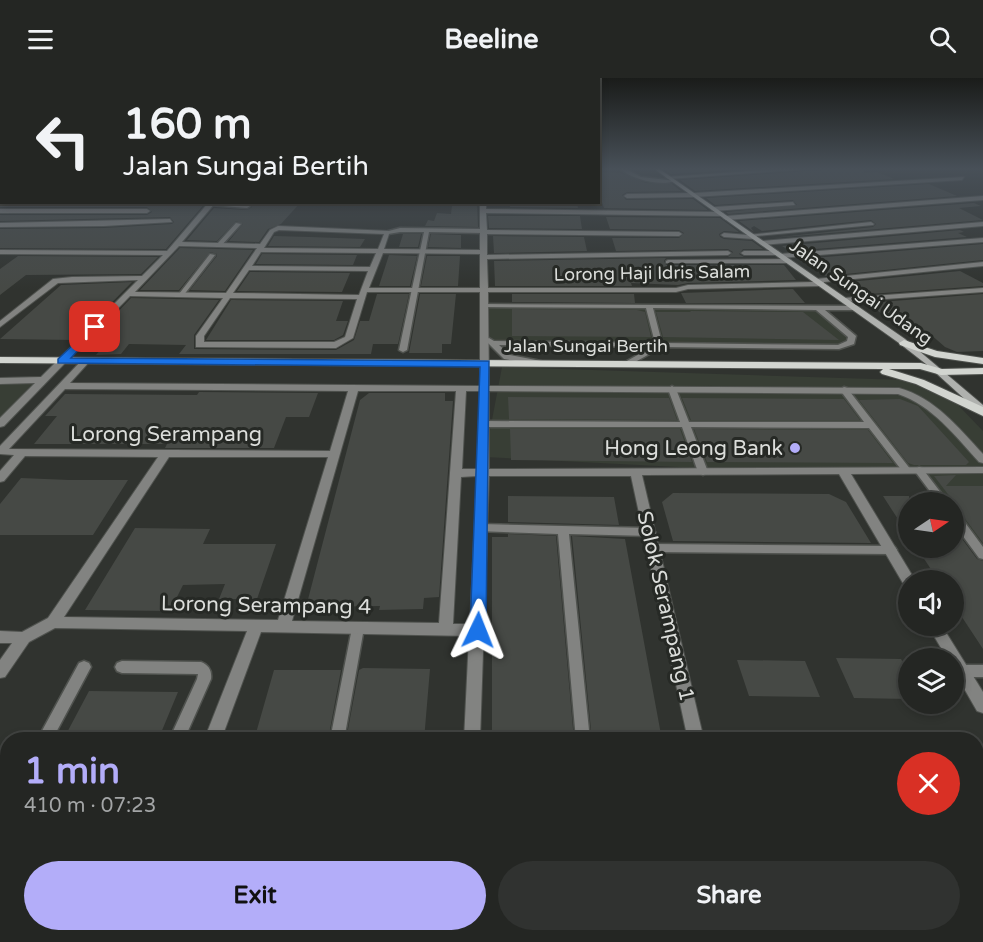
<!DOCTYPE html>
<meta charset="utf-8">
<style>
:root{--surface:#242623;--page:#303230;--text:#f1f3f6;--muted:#a3a5a6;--line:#414341;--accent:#b3adf9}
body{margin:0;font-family:"Varela Round",sans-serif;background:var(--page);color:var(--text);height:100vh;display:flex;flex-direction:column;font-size:22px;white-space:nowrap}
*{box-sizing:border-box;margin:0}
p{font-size:20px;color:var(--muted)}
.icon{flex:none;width:33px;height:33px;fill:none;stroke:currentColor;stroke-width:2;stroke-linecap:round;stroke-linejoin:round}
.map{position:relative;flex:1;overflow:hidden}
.panel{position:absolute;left:0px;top:654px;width:984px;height:210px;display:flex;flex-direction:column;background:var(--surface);border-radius:24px 24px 0 0;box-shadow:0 3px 9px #0003,0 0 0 2px var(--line)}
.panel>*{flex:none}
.banner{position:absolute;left:0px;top:0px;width:600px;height:126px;box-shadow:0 3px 9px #0003,0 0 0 2px var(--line);background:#242623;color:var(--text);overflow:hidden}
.needle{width:39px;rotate:77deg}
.controls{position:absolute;left:898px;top:414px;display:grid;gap:12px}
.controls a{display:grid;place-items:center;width:66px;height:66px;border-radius:50%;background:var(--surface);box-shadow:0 3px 9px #0003,0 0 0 2px var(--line);font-size:30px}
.pin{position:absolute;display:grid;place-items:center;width:51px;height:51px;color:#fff;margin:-26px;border-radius:12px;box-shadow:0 3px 9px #0006}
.me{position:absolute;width:66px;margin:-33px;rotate:2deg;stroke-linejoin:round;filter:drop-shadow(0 0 4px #0008)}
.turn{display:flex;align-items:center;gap:21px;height:126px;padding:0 24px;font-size:27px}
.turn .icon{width:78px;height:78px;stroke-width:2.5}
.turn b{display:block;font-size:42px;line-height:51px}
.round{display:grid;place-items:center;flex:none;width:63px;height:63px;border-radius:32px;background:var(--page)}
.headline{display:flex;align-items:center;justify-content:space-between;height:102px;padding:0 24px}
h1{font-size:36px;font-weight:800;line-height:45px;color:var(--accent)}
.button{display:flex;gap:12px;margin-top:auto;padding:12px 24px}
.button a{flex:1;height:69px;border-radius:36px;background:var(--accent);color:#111;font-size:24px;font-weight:800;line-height:69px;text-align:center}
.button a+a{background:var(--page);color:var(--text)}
header{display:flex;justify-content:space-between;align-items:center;height:78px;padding:0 24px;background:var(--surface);font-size:27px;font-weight:800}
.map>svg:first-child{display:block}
</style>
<header><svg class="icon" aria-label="menu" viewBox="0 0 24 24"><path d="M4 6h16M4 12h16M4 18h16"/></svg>Beeline<svg class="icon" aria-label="search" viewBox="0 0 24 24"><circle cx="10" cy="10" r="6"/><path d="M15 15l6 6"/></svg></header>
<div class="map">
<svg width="983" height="864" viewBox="0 0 983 864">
<rect width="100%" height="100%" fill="#30332f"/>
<path fill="#383e35" d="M489,229L816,231L848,257L847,264L836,267L494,263L490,259Z
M502,289L905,302L958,327L983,353V470L954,432V424H948L921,389L697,390L485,379Z
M0,305H35L0,340Z"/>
<path fill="#464945" d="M662,90H765L671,96Z
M825,90H863L864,95L877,94L894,101L695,113L680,102L823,92Z
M598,94L621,95L646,105L672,106L681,113L627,114L622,117L626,122L693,121L708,132L604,130L598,112Z
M929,106L957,118L728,136L726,134L797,127L793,122L715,127L706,120Z
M114,124H206L166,171L0,170V151L104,150L172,146L174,144L170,139L0,143V137H147L152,134L147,129H0V125L77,128L82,125Z
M249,124H301L281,146L268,151L259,164L229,163L243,146L236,143L217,163L187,162L214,130L247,132L252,129Z
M460,124H477L478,149L425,148L428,142L434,143L437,135L451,136L452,128H459Z
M510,124L577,125L578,130L510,129Z
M974,125L981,128L959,130L983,142L771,160L873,149L876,146L871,142L762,153L754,148L751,150L754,154L739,143Z
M488,138H580L582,151L489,150Z
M606,139L720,140L739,154L724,153L719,156L720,159L724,161L752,163L763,171H743L739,176L744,179H728L733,174L728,171L616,173L612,160H679L684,155L679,152L610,151Z
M960,152L964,154L958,155L967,159L790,173L782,168Z
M403,156H421L418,169H399Z
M431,156L461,157V170L428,169Z
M274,158L310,159L365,161L360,169L268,168Z
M493,158L584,159L587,173L494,175Z
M983,166V182L826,198L801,181Z
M180,170L253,172L225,213L190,212L217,178V176L210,174L179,212H140Z
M262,176L357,177L353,187L256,186Z
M389,177L417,178L410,208H379Z
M18,178L158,179L141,196L26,197L0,217V191Z
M427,178H460L458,208H421Z
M666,180L664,183L666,187H784L796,202L688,205L678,207L631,205L632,208H495L494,183Z
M960,193L983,205V208L855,217L839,205Z
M250,194L350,195L342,214L237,213Z
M132,204L75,262L0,261L61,207Z
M793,211L805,225H686L681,215Z
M377,216H409L398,266H373L371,276H179L186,267L129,266L121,276L96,277L105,266H95L99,262H91L131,220L219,222L194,257V271L336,272L354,262L360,243H369Z
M420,216H456L451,266H442V275H409Z
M512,216H634L635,225L512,224Z
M983,216V273L957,274L945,269L929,255L916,256L900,242L889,241L867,225Z
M231,222L343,223L336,243H348L343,257L334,262H206Z
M512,231L637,232L645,234L651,259L512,258Z
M690,233L803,234L839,262L663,259L656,234H691Z
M199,314L318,315L309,339H286L274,370H165L167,366H34L57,338H45L65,316L197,317Z
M369,315H445V323H453L439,519L424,520L423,531L379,532L380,528L306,529L360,322Z
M508,319L669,320L677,342L509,341Z
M682,320L844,321L860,342H691Z
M900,321L918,328L969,384L966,387H914L908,385L859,322Z
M510,351H680L692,384L511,382Z
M694,351L868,352L893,385L707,384Z
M956,397L946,408H983V465L960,434L954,432V424L934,398Z
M21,400L69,402H128L93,457H0V426Z
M673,415L829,416L846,424L871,465L673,463L662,424Z
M508,418L614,419L619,447L508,444Z
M883,418H909V458L892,432Z
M135,450L210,451L203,466H276L257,521H219L225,506L183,507L170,533L85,532Z
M954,450L977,481L983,483V571L954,527V502H938L917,470H954Z
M508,456L556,458L574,662H492V459H508Z
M572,458L625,461L662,662H592Z
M836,580L901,581L909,595V621L854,620Z
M737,582L805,583L820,619L749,618Z
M363,590L430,591L424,662H346L359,592Z
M274,592H341L328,662H254Z
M89,613L178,614L158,662H63Z"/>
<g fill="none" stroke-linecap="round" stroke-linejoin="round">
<g stroke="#4f524e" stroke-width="3">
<path id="lane" d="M619,90H624L641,99L676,103C659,108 633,102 619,90Z
M213,124L247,126L250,128L247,130L210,127V125Z
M236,145L241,146L221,168H217V166Z
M400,150L484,151L487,153L484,155L429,154L407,272L403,274L399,272L424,154H400L388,156L385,154Z
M210,176L215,177L183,218H179V216Z
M482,226L855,228L858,230L855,232H825L856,258L854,266L839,271L662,269L628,288H625V284L652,269L499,267L510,277L541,283V287H538L504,281L485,262L489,260L494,263L655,265L646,230L484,229L482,228ZM653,230L816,232L848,259L847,263L838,267L662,265Z
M672,308L676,311L689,344H864L840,312L844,309L847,310L911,392L909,394H903L869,350L691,349L708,394L703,397L698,394L682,349H484L480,346L484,343L680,344L668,311Z
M919,389L922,390L948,424H938L914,392Z
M954,434L958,435L983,469V481L979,480L954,446Z
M481,446L650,450L655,454L650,458L569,456L590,662H576L558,456L477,453L476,450Z
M654,466L891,468L895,469L897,472L895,475L891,476L654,474L650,473L648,470L650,467Z
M358,545L362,546L364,550L344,662H330L352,550L354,546Z
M84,583L89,585L91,589L52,662H37L79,585Z
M122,583L201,584C209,587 212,593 211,601L184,662H169L197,601L198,596L122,595L117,593L115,589L117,585Z
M963,587H983V599H963L958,597L956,593L958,589Z
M8,718V742L6,746L0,748C0,737 0,723 8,718Z
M0,839L8,843V856H17L20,864H0Z
M76,856H95L92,864H73Z
M290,856H308L306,864H288Z
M592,856H610L611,864H593Z"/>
</g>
<g stroke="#4f524e" stroke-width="2">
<path id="street" d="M796,90H823L668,101L665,99Z
M964,99L962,102L694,119L627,120L624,118L627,116L694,115Z
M0,111H2V115H0Z
M983,118V122L726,142L723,140L726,138Z
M209,124H216L182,164L260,166L270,152L278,148L390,153L384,171L480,172V124H486V131L721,134L724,136L721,138L486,135L487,152L679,154L682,156L679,158L487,156V177L728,173L731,175L728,177L487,181L488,210H676L688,207L813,204L816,201L983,184V188L824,204V208H821L688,211L676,214H488L489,308L899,310C935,320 958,349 983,376V385L979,384C955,358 933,328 898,316L489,313V391L983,389V395L851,396L915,502H909V508L904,507L839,396L642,397L704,662H688L631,398H489L480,662H464L469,558L261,554L221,662H204L247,553L55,550L29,564L5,599L0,600V582L12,565H0V553L22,554L48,540L158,379L25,378L4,403L0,404V393L14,377L0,376V368L83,281L86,280L90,283L70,305L480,308V214H367L353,260L336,270L196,269V258L223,220L130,218L4,348L0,349V340L35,305L0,306V300L41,299L138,202L58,205L0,249V243L53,201L72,199L142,198L163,177L0,176V172L167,173ZM279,152L384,156L378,171L264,170L274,154ZM179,168L257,170L226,215L135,214ZM261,174L376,175L370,189L252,188ZM383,175L480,176V210H369ZM249,192L368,193L359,217L233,215ZM230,220L357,221L345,259L334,264H204V258ZM65,311L348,313L330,373L9,371ZM358,313H456L439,545L292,543ZM466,313H480L477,391H462ZM169,379H328L278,542L64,539ZM477,398L470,546H453L461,399Z
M793,124L795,127L714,133L711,131L714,129Z
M0,131H147L150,133L147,135H0Z
M170,141L172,144L104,148L0,149V145Z
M871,144L874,146L873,147L757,158L754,161L724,159L721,157L724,155L748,157Z
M983,144V148L762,167L759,165L762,163Z
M983,160V164L781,180L779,179L778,177H744L741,175L744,173H777L779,174L780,176Z
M668,182L789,181L792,183L789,185H666V183Z
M983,210V214L844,224L840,222L844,220Z
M928,548H942L983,614V635L977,633L954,593V580H947Z
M128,856H148L145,864H125Z
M448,856H468L467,864H447Z
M729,856H749L751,864H731Z"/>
</g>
<g stroke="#4f524e" stroke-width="2">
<path id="secondary" d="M0,90H2L0,94Z
M653,90H658L905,261L983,327V335L979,334L926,286L899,265Z"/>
</g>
<g stroke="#4f524e" stroke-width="2">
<path id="primary" d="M904,262L937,273L983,280V286L935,279L900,267L899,265Z
M0,279L921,285L942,291L983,290V296L941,297L920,291H889L924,302L983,329V338L916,306L882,296L880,294L883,291L0,285Z"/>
</g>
<use href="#lane" fill="#828381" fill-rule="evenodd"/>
<use href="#street" fill="#828381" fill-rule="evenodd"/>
<use href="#secondary" fill="#afb1ae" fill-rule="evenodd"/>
<use href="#primary" fill="#d2d5d0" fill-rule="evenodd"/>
</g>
<linearGradient id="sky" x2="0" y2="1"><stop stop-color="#1a1c1a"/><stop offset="0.43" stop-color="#485058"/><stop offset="1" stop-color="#485058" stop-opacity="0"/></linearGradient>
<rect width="983" height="211" fill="url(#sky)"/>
<path fill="#1a73e8" stroke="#114b97" stroke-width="1.5" d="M95,246L98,247V251L71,280L489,283L486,552L484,557L478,559L472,557L470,552L480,289L58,285V281Z"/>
<circle fill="#b3adf9" stroke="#262925" stroke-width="2" cx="795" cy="370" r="6"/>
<g text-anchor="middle" stroke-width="6" stroke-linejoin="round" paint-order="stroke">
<g font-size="18" fill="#dbddda" stroke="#262925">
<text transform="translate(652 195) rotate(-1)" y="6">Lorong Haji Idris Salam</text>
<text transform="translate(861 214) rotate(35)" y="6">Jalan Sungai Udang</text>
<text x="586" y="274">Jalan Sungai Bertih</text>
</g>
<g font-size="21" fill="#dbddda" stroke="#262925">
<text x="166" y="363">Lorong Serampang</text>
<text transform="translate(266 527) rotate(1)" y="7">Lorong Serampang 4</text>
<text transform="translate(666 528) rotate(77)" y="7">Solok Serampang 1</text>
</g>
<g font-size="21" fill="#dbddda" stroke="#262925" text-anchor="end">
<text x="783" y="377">Hong Leong Bank</text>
</g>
</g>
</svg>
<div class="controls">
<a><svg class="needle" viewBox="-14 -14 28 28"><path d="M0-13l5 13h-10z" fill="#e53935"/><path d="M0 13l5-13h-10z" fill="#a3a5a6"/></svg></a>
<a><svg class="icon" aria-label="sound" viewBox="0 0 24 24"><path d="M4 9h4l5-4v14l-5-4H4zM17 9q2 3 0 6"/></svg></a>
<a><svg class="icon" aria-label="layers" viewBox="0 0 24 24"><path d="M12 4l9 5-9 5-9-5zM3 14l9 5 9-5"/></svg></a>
</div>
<div class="pin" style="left:95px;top:249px;background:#d93025"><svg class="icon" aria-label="arrive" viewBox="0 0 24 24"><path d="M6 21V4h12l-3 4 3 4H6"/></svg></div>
<svg class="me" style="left:478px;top:552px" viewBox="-20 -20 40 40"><path d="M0-17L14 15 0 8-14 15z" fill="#1a73e8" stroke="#fff" stroke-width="4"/></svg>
<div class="banner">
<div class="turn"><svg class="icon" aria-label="left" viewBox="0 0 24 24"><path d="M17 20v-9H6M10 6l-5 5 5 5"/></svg><div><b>160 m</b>Jalan Sungai Bertih</div></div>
</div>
<section class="panel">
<div class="headline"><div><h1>1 min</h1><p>410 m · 07:23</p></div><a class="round" style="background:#d93025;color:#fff"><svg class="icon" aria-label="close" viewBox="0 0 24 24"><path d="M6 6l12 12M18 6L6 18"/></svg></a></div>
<div class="button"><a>Exit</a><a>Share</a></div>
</section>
</div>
